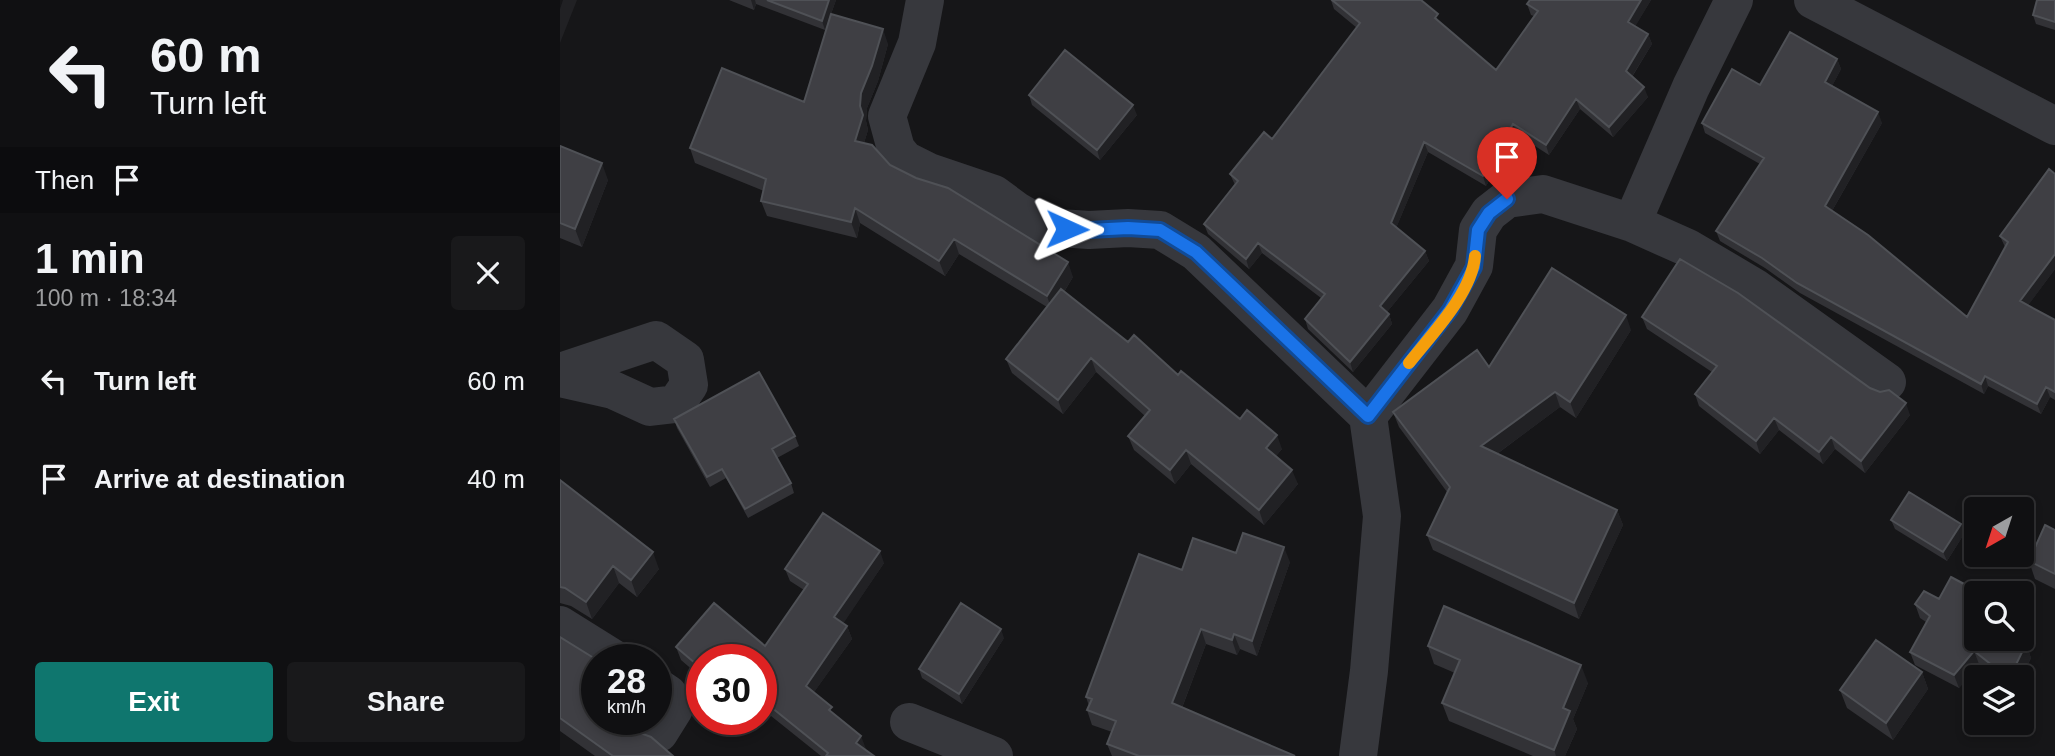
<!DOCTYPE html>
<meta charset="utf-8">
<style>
:root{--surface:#101012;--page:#19191b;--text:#f1f3f6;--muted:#9c9d9f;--line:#303032;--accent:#0f766e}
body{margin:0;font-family:Helvetica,sans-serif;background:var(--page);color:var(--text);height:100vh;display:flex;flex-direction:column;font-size:26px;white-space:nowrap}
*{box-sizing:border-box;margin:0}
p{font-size:23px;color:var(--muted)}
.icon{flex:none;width:38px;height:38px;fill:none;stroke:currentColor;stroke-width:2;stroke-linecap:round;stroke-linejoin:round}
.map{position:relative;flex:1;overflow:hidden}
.sheet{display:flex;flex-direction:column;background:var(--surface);width:560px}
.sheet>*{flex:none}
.hud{background:#101012;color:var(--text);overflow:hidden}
.needle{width:46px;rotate:219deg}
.tools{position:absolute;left:1404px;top:497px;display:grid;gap:14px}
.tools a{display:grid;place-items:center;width:70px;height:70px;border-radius:7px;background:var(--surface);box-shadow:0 4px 10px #0003,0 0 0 2px var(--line);font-size:35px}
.speed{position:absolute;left:21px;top:644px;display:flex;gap:14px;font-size:35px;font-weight:700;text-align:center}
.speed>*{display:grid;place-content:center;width:91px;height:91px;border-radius:50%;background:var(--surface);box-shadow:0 4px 10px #0003,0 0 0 2px var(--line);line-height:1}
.speed small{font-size:18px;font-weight:400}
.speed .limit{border:10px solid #d22;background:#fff;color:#111}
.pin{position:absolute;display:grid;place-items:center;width:60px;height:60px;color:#fff;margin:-72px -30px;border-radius:50% 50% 50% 0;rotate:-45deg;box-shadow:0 0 7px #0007}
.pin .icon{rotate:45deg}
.me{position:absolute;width:77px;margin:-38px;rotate:91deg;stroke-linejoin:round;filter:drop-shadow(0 0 5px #0008)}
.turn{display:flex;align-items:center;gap:24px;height:147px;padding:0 35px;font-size:32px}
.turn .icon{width:91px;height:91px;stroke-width:2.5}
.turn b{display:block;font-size:49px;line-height:60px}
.then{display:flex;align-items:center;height:66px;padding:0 35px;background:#0003;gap:14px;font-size:26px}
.round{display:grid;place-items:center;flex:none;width:74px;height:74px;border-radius:7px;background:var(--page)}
.headline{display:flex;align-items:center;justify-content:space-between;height:119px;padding:0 35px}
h1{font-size:42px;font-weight:600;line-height:52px}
.cta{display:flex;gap:14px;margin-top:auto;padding:14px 35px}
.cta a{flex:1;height:80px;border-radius:7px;background:var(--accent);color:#fff;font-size:28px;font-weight:600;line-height:80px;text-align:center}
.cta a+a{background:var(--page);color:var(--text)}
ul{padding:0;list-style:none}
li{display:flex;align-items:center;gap:21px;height:98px;padding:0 35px}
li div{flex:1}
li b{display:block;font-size:26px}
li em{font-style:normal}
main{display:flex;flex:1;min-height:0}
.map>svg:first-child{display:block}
</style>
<main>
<section class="sheet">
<div class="hud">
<div class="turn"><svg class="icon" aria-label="left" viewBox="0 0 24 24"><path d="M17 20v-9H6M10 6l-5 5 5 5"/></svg><div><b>60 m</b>Turn left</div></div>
<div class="then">Then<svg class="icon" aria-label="arrive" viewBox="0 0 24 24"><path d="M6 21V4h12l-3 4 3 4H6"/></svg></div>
</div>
<div class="headline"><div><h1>1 min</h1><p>100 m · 18:34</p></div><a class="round"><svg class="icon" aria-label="close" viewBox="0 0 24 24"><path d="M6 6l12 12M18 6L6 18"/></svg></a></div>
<ul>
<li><svg class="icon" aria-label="left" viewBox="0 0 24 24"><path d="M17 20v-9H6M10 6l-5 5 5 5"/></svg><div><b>Turn left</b></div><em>60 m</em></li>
<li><svg class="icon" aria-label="arrive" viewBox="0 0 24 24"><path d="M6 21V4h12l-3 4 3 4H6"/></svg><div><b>Arrive at destination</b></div><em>40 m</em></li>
</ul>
<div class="cta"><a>Exit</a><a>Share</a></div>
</section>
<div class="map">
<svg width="1495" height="756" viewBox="0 0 1495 756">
<rect width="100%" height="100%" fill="#161618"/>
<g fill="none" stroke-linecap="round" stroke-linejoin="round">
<path stroke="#37383d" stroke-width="38" d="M365,0L357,43L327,116L336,149L345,160L369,172L434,194L457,211L485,227L529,230L568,228L600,230L636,252L808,416
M1253,0L1495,126
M1072,223L1128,248L1194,287L1327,382
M0,372L96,340L125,360L129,385L116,404L90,407L53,390L0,378
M0,625L56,660
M96,686L108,694L114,709L99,733
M349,722L434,756
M798,756L809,671L822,516L808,416L890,310L914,266L918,230L929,213L947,199L983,194L1072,223L1131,87L1174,0"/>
</g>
<path fill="#323236" d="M169,0H276L271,14L328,44L318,81L307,108L306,121L308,130L304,143L330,165L513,277L504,292L568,342L722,449L716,456L738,484L704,525L631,464L615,484L574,450L568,436L585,416L536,372L503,414L452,373L446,359L487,307L399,254L385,276L300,223L297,238L207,216L201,201L204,191L135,163L130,148L244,102L270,16L265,30L196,4L194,10Z
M771,0H861L881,23L936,70L974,16L971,15L967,4L970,0H1091L1075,26L1088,34L1092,44L1072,77L1088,97L1053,137L1020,109L989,155L956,134L926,186L868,152L836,228L865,251L869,261L827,312L829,314L832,324L793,372L748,329L745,319L761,298L702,253L689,269L648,234L644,224L675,185L670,174L712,139L797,28L774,9Z
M1495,0V30L1476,24L1473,15Z
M1277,59L1281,69L1272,86L1322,123L1272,211L1407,317L1445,247L1440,236L1495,174V269L1468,305L1495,320V400L1490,397L1481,414L1428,386L1424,394L1240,293L1205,268L1160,241L1156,231L1200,164L1145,133L1142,123L1200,85Z
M469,95L577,115L540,160L472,105Z
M0,146L48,180L22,247L0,238Z
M1082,317L1310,388L1350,415L1305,473L1275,449L1263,464L1219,430L1200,454L1139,406L1135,394L1152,372L1087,329Z
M1071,330L1016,418L1000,407L937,454L1057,510L1063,525L1019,619L873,550L867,535L887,492L839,427L833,412L929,367Z
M114,419L235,436L239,446L217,458L231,483L234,493L188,518L166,478L150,487L117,428Z
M0,480L99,569L77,597L59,583L32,619L11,606L0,603Z
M1331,520L1401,524L1404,534L1387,561L1335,529Z
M1495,530V589L1475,579L1469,561Z
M676,553L730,562L697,656L680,649L677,655L646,644L622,708L735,756H552L547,744L552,732L532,725L527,710L529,706L526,697L622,570Z
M324,563L283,623L287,626L292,639L254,692L306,749H305L314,756H261L201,708V660H142V678L121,660L116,647L205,646L244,590L230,581L225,569Z
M1355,604L1416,639L1466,644L1471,658L1461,678L1435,677L1419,664L1399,688L1355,665L1350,652L1366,622L1360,618Z
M0,637L37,719H80L75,726L80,733L113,756H35L0,731Z
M444,638L402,704L362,678L359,669Z
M868,646L1028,683L1013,719L1017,729L1005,756H973L889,721L882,703L895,673L874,664Z
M1362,672L1368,689L1333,740L1287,708L1280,690Z"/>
<path fill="#212124" d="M3,0H17L0,43V9Z
M191,0H195L196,4L194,10Z
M269,0H276L265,30L262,21Z
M1081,0H1091L1072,32L1068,22Z
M323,29L328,44L318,81L307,108L306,121L308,130L300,156L295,141L301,93Z
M1088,34L1092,44L1069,81L1066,71Z
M1277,59L1281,69L1269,92L1265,82Z
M1084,87L1088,97L1053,137L1049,127Z
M1016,99L1020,109L989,155L986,145Z
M573,105L577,115L540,160L537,150Z
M1318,112L1322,123L1269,216L1265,206Z
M953,124L956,134L926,186L923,176Z
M864,142L868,152L834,233L831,223Z
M42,163L48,180L22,247L15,229Z
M295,208L300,223L297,238L291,222Z
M394,239L399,254L385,276L379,261Z
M698,243L702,253L689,269L686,259Z
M865,251L869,261L823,317L820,306Z
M1495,254V269L1464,311L1460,301Z
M508,262L513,277L492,311L487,296Z
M829,314L832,324L793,372L790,362Z
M1066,315L1071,330L1016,418L1010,402Z
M531,358L536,372L503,414L498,400Z
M1425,376L1428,386L1424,394L1421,384Z
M1486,387L1490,397L1481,414L1477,404Z
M995,392L1000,407L927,461L921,446Z
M1346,403L1350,415L1305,473L1301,461Z
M1214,418L1219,430L1200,454L1196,441Z
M717,435L722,449L711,462L706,448Z
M1271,437L1275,449L1263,464L1259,452Z
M626,450L631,464L615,484L610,470Z
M732,470L738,484L704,525L699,510Z
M1057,510L1063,525L1019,619L1014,603Z
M1401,524L1404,534L1387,561L1383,552Z
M724,547L730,562L697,656L692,641Z
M320,551L324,563L279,630L274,617Z
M93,552L99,569L77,597L71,580Z
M53,566L59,583L32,619L26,602Z
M287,626L292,639L250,698L246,686Z
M441,629L444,638L402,704L399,694Z
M641,629L646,644L618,718L612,703Z
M674,634L680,649L677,655L672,640Z
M1466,644L1471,658L1461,678L1450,677Z
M1414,651L1419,664L1399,688L1394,675Z
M1021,665L1028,683L1013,719L1017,729L1005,756H996L994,750L1003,708Z
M1362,672L1368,689L1333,740L1326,723Z
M66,719H80L71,731Z
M301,736L306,749L300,755L296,743Z"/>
<path fill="#3f3f44" stroke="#4f5156" stroke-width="2" d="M207,0H269L262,21Z
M772,0H861L878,14L875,18L936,70L978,11L967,4L970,0H1081L1068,22L1088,34L1066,71L1084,87L1049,127L1016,99L986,145L953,124L923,176L864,142L831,223L865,251L820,306L829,314L790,362L745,319L765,294L698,243L686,259L644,224L678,181L670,174L704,132L712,139L800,23Z
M1477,0H1495V22L1473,15Z
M271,14L323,29L312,66L301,93L300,106L303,115L295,141L312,145L330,165L356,178L388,188L508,262L487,296L394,239L379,261L295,208L291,222L201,201L206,179L130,148L162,68L244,102Z
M1230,32L1277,59L1265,82L1318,112L1265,206L1308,235L1407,317L1448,242L1440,236L1489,169L1495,174V254L1460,301L1495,320V392L1486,387L1477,404L1425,376L1421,384L1237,283L1202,258L1156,231L1204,158L1142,123L1172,69L1200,85Z
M505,50L573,105L537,150L469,95Z
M0,146L42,163L15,229L0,223Z
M1120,259L1178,293L1310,388L1320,392L1329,390L1346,403L1301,461L1271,437L1259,452L1214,418L1196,441L1135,394L1157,366L1082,317Z
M992,268L1066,315L1010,402L995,392L921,446L1057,510L1014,603L867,535L890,487L833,412L917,350L929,367Z
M501,289L568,342L574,335L618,375L621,371L680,419L687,410L717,435L706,448L732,470L699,510L626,450L610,470L568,436L590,410L531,358L498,400L446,359Z
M199,372L235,436L212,449L231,483L185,509L162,469L147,477L114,419Z
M0,480L93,552L71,580L53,566L26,602L5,588L0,587Z
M1349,492L1401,524L1383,552L1331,520Z
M263,513L320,551L274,617L287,626L246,686L272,707L269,710L301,736L296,743L314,756H266L268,753L201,699V660H142V669L116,647L154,603L205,646L248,584L225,569Z
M1485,525L1495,530V574L1469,561Z
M683,533L724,547L692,641L674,634L672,640L641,629L612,703L735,756H579L547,744L556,721L527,710L532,699L526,697L579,554L622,570L633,538L676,553Z
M1391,577L1421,593H1416V639H1455L1466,644L1450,677H1447L1414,651L1394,675L1350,652L1370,616L1355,604L1364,591L1379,599Z
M401,603L441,629L399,694L359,669Z
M884,606L1021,665L1003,708L1010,711L994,750L882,703L900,660L868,646Z
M0,637L37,660V719H69L80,733L91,737L113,756H53L0,718Z
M1316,640L1362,672L1326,723L1280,690Z"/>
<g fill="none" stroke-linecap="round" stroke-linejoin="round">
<g stroke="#114b97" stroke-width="18">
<path id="route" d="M507,229L529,230L568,228L600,230L636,252L808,416L890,310L914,267L918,230L929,213L947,199"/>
</g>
<use href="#route" stroke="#1a73e8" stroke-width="12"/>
<path stroke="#f59e0b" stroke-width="12" d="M849,363C872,334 912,293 915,256"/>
</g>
</svg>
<div class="tools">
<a><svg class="needle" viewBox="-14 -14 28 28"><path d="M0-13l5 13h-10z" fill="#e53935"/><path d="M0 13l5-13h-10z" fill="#9c9d9f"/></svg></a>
<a><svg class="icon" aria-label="search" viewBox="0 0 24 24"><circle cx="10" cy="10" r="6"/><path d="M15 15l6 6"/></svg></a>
<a><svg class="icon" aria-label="layers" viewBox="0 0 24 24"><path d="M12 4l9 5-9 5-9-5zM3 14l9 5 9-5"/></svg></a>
</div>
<div class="speed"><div>28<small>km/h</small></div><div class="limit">30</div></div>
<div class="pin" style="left:947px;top:199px;background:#d93025"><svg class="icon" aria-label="arrive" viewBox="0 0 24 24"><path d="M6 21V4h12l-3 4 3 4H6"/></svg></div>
<svg class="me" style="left:507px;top:229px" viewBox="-20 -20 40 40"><path d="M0-17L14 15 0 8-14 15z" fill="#1a73e8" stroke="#fff" stroke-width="4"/></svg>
</div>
</main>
